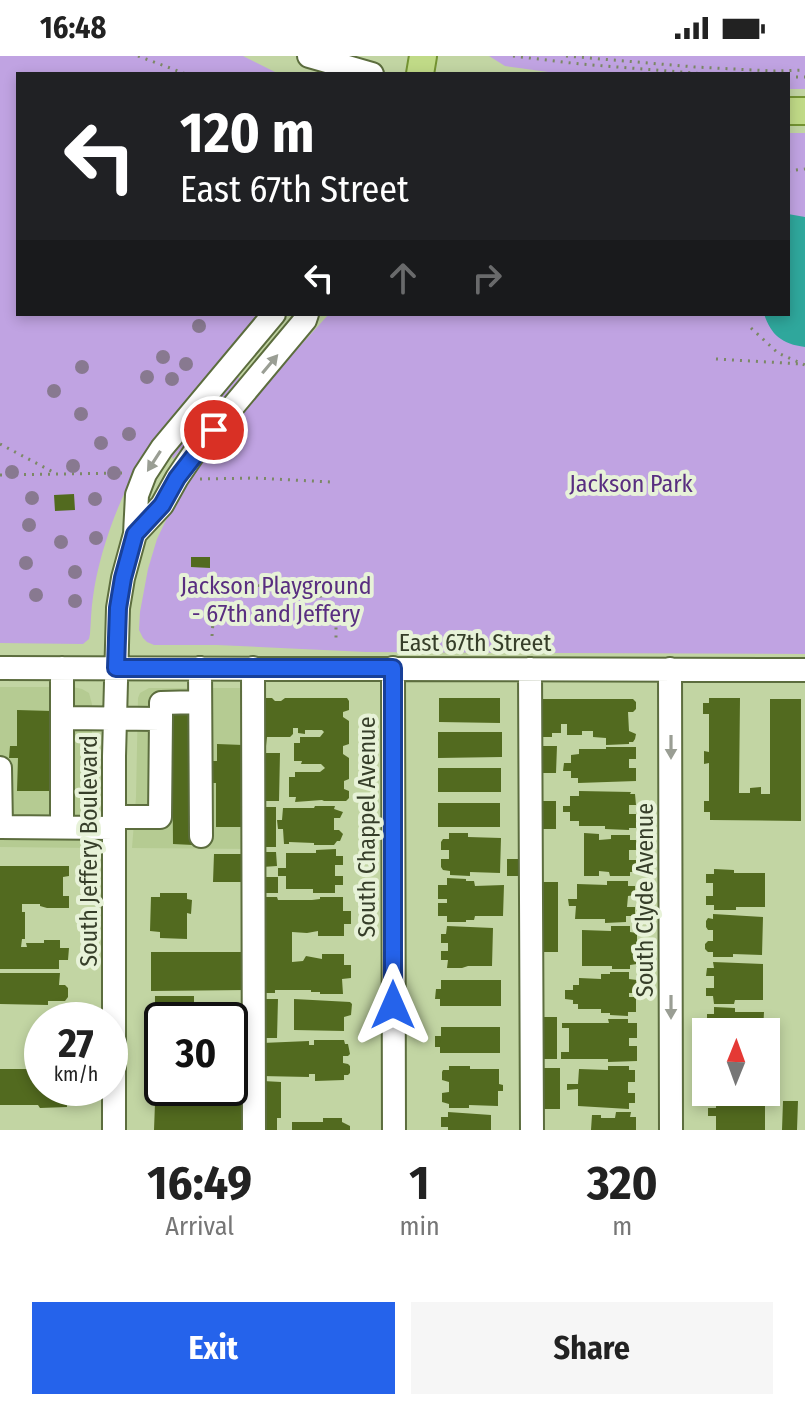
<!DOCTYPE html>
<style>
:root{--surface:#fff;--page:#f6f6f6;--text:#222;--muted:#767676;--accent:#2563eb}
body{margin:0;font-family:"Fira Sans Condensed",sans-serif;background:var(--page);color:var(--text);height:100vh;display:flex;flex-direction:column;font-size:30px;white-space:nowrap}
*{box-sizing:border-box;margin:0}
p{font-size:26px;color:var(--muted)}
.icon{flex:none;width:44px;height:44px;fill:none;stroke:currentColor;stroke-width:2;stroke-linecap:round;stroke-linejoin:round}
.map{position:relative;height:1074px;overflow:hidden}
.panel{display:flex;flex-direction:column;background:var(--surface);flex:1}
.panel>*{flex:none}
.hud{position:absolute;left:16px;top:16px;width:774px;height:244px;border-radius:0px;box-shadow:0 4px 12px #0003;background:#202124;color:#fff;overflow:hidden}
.needle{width:52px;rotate:1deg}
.tools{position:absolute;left:692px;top:962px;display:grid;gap:16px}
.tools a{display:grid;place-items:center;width:88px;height:88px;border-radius:0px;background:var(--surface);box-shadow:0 4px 12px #0003;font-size:40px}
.speed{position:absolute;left:24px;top:946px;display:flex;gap:16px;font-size:40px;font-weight:700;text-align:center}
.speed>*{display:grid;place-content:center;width:104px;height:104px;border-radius:50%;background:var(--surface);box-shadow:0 4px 12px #0003;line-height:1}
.speed small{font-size:20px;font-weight:400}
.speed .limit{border:4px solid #111;border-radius:12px;background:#fff;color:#111}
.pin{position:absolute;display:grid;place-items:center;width:68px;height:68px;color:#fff;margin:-34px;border:4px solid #fff;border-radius:50%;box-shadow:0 2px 8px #0007}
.me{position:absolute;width:88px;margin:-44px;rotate:0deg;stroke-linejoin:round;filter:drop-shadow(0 0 6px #0008)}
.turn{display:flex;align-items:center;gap:28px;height:168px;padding:0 32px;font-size:36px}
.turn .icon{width:104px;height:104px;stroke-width:2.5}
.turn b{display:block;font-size:56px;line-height:68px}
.lanes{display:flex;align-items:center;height:76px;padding:0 32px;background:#0003;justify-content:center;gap:40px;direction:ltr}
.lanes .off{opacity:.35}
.eta{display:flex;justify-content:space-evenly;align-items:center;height:136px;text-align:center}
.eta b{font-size:48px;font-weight:700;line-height:56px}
.cta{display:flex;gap:16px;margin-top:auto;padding:16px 32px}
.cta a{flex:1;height:92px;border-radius:0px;background:var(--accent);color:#fff;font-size:32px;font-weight:700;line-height:92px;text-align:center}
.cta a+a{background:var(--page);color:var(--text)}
.status{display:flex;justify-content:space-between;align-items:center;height:56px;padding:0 40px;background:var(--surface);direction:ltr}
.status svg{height:22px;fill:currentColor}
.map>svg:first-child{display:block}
</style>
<div class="status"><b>16:48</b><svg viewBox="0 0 49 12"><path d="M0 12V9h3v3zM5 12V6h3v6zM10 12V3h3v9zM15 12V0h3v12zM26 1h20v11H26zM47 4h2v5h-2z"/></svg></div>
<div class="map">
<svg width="805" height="1074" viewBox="0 0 805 1074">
<rect width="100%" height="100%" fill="#c2d5a3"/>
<path fill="#b5cb92" d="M0,631H73L82,633L89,637L92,648V792L0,791Z
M149,632H253V793L132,792L136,741L138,642L140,637Z"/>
<path fill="#c0a3e2" d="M0,0H243L279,18H18V258H260C219,307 164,362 134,418C115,453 98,502 93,541C91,553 91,566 90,578L89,583L83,588L0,587Z
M489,0H805V33H788V18H563L505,10Z
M788,77H805V598L366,596L217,589H154L147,586L143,582L139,574L140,556L148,513L157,483L186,422L218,381L329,258H788Z
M238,320L239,323L173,403L172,400L186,379Z"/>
<path fill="#2fa79c" d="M788,158L805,161V291C782,288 771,279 764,258H788Z"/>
<path fill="#526a1f" d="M74,438L75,454L55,455L54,439Z
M191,501H210V512L191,511Z
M263,642H272L275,645H281L285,642H347L349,645V654L343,656V661L349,665V688L343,690V698L349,702V723L344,725V733L349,735V742L346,745H324L322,744L295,746L296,741H289V721H295V716H320L325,712L321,708H301L302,705H294V687H300V681H320L324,676L322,674H305V678L298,677V672H293V678L290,681H267L266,690L259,689Z
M439,642H500V667L439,666Z
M709,642H740L739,737H750V732L761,731V738H770V643H801V765L710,764V756H704V745H709V707L704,708V695L709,696V658H703V647H709Z
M539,643H633L636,646V653L633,656H628L629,675L636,678L635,683L633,686H629V688L606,689V682L593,681V675H582V679H567V668H561V677H552V681H539Z
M17,654L52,655L51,735H17L18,702H9L10,690H17Z
M172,657H194L193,789L173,788Z
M438,676H502V701L438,702Z
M217,688L243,689L242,771H216V727H211V705H217Z
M540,690H557L556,717H539Z
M606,691H636V703H629V712H636V725L578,727V722H571V715H563L564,707H571V699L579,698V693H606Z
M263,697H280L279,745H262Z
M438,712H501V736H438Z
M579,735L631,736L630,738H635L636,749H629V758H636V772H629V774L605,773V770H579V765H570V756H563V750H570V740H579Z
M540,745H556V773H540Z
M438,747H500V771H438Z
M315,750H335L334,753L343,756L340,762H334V774H339L343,778L340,785H337L334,789H314V787L289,786V788H284L283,773H278L277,764H282L283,752H314Z
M260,751H276V791H260Z
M449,777H468V781L501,782L500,817L470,816V820L450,819V815L443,814L441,811V803H449V794H441V786L443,783H449Z
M584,777L599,778V784L611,783V779H630V784H636V794H629V804H636V816H630V820H610L609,816L599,815V820H584Z
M336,793V800H343V809H335V820H343V829H335V837H313V833H286V820H278V812H286V797H316V794Z
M261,796H276L277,810L262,811Z
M214,798H243V826H213Z
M507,803H523V820H507Z
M0,810H69V820L63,821V840H69V852H47L40,850V848H22V856H25V883H22L21,891H27L26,887H44V884H60V892H69L68,904H59V913H0Z
M714,813L734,814V817H765V851H736V854H714V849H706V840H713V827H706V818H714Z
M261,821H278V837H261Z
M447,822L466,823V825H474L475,830L504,829L503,860H475L474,864H466V866H447V860H438V847H447V843H438V829H447Z
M607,825H628V830H635V839L628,840L627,851H635V860H626V866L605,867V863H575L576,850H569L568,843H577V828L607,829Z
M541,826H558V896H541Z
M160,837H187V843L192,844L191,858L187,857V883L160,882V876L150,875L151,841H160Z
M262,841H277L278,844H312L320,843V841H343V855H351V868H344V880H318V875L307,877L292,876V906L303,905L306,900L322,903V898H344V909H351V922L342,923L343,938H320V936H311V934H275V937H261Z
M713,858L763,861L762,899L733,898V901H713V896H708L705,893V888L708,885H713V874H708L706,871V865L708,862L713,863Z
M447,870L493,872L492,910H468L462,912H447L448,904H441V895H448V887H441V878H446Z
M611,870H630V876L637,877V891H631V893H636L637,908L630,909V913H612V910H582V874L611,875Z
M151,896H246L247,934L151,935Z
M713,906L763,908V944H735L734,948H714L713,940H706V932H714V920H706L707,912H714Z
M610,916H629V923L637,924L636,937H629V941H636V956H628V960L610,959V957H601V953H578V948H573V944L565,943V934H573V929H579V922L601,923V918H610Z
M0,917H60L59,929H65L68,932V941L65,945H48V949L0,948Z
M441,924H501V950H440V943H435L436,933H441Z
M155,940H194V950H198V964H162V1032H194V1036L154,1035Z
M261,943H278L277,982H261Z
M294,943L350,946L352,948L351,959L344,961V975L294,974Z
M714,951L735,952V956H764L763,976H712V968H707V958H714Z
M541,961H557V1003H542Z
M608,963H628V967H637V982H629V990H637V1005L608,1006V1003H561V996H569V972H562V967H609Z
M441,971H500V997H440V991H435V980H441Z
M314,984H344L345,988H348L350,998L348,1000H343V1007L348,1008L350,1010V1017L348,1019H344V1024L315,1025V1018H309V1021L261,1020L262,987L309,985V989H314Z
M449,1010H470V1013H499V1028L503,1029V1035H498V1050L469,1049V1052H449V1048L442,1046V1037L449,1036V1026L442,1024V1016L443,1014H449Z
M608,1010H629V1014H635V1026H628V1037H635V1047H629V1053L578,1050V1033L567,1034V1028H578L579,1013L608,1014Z
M543,1012H560V1053H543Z
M0,1013H42V1032H72V1041L67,1045V1051L40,1052L38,1049H0Z
M263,1025L281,1026V1062H277V1074H262Z
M715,1036H736V1041H715Z
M736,1044L735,1047H765V1074H716V1060H708V1052H716V1045Z
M783,1045H798L797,1074H782Z
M155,1047L246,1048V1074H154Z
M448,1056L491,1059V1074H448V1071H441V1061H448Z
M616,1056H631L630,1061H636V1074H591L592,1059H601V1062H615Z
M323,1062H342V1066L350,1070V1074H292V1066H323Z"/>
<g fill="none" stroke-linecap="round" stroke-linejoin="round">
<g stroke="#5c6d3e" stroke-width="26">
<path id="minor" d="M309,0L372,18
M135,478L162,449L177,422L194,397L305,264L307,258
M0,612L805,614
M200,612L201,780
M253,612L254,1074
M393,612L394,1074
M530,613L532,1074
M670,613L671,1074
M62,662L161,663V647L200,646
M0,712L1,771L114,772
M114,761H160L161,663
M62,771V612
M114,1074V700L118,552L123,522L135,478L137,439L145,418L162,392L274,258"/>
</g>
<g stroke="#749332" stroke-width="30">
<path id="major" d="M420,18L423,0
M788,55H805"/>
</g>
<path stroke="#7b8865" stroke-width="3" stroke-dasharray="2 6" stroke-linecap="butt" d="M138,0L186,18
M513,0L580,8L706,18
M566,0L695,11L773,15L805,14
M788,21H805
M788,115L805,113
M751,272L778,297L805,309
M716,303L802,308
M0,388L53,416
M0,419L124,417
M200,423L255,422L331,426
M212,580L213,566L224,560C228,548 222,541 230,528C248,523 257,532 273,531C288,531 299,515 314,528C329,541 311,562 336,567V582"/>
<use href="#minor" stroke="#fff" stroke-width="22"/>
<use href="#major" stroke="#c0da87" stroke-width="26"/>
</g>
<g fill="#887990">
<circle cx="199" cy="270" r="7"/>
<circle cx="163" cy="301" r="7"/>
<circle cx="186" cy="308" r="7"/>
<circle cx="82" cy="311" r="7"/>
<circle cx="147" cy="321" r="7"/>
<circle cx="172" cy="323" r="7"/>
<circle cx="54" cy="335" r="7"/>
<circle cx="81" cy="358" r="7"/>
<circle cx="129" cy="378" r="7"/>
<circle cx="101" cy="387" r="7"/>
<circle cx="73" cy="410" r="7"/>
<circle cx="12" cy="416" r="7"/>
<circle cx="114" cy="417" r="7"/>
<circle cx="32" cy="442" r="7"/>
<circle cx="95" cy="443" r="7"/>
<circle cx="29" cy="469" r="7"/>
<circle cx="96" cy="482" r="7"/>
<circle cx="61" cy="486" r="7"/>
<circle cx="26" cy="507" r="7"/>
<circle cx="75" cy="516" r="7"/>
<circle cx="36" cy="539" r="7"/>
<circle cx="75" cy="545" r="7"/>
</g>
<defs><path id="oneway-solid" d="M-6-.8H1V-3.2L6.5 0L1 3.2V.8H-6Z" transform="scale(2)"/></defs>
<g fill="#9a9e94">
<use href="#oneway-solid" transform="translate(270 308) rotate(-50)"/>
<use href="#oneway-solid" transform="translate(154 405) rotate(123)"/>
<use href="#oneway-solid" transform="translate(671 691) rotate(90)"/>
<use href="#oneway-solid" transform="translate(671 951) rotate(90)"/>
</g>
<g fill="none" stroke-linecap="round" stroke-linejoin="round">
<g stroke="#184099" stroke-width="20">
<path id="route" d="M214,374L177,422L162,449L135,478L123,522L118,552L116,612H393V949"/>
</g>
<use href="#route" stroke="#2563eb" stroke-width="14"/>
</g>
<g text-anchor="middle" stroke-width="8" stroke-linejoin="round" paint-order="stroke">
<g font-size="24" fill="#592e80" stroke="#e7f2d8">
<text x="631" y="436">Jackson Park</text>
<text x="276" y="538">Jackson Playground<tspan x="276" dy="28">- 67th and Jeffery</tspan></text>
</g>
<g font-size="24" fill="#363e29" stroke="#e7f2d8">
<text x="475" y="595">East 67th Street</text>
<text transform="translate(367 771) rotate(-90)" y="8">South Chappel Avenue</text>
<text transform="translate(89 795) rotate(-90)" y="8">South Jeffery Boulevard</text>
<text transform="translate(645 844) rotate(-90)" y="8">South Clyde Avenue</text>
</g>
</g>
</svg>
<div class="tools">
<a><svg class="needle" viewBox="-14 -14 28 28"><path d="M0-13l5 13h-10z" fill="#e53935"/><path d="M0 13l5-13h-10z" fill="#767676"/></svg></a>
</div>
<div class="speed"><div>27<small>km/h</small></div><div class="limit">30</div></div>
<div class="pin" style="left:214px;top:374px;background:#d93025"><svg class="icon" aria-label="arrive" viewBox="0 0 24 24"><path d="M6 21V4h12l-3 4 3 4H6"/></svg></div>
<svg class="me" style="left:393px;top:949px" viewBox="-20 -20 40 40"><path d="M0-17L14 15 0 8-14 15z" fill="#2563eb" stroke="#fff" stroke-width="4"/></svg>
<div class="hud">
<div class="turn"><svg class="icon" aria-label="left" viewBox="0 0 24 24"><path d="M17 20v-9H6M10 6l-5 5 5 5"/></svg><div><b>120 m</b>East 67th Street</div></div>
<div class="lanes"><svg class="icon" aria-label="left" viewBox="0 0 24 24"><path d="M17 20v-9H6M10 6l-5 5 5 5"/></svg><svg class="icon off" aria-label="ahead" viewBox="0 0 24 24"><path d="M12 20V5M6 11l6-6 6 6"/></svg><svg class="icon off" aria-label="right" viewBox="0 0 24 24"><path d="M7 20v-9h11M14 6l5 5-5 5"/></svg></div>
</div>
</div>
<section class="panel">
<div class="eta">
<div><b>16:49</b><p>Arrival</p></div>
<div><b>1</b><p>min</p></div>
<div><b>320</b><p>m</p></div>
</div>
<div class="cta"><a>Exit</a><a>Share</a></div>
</section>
